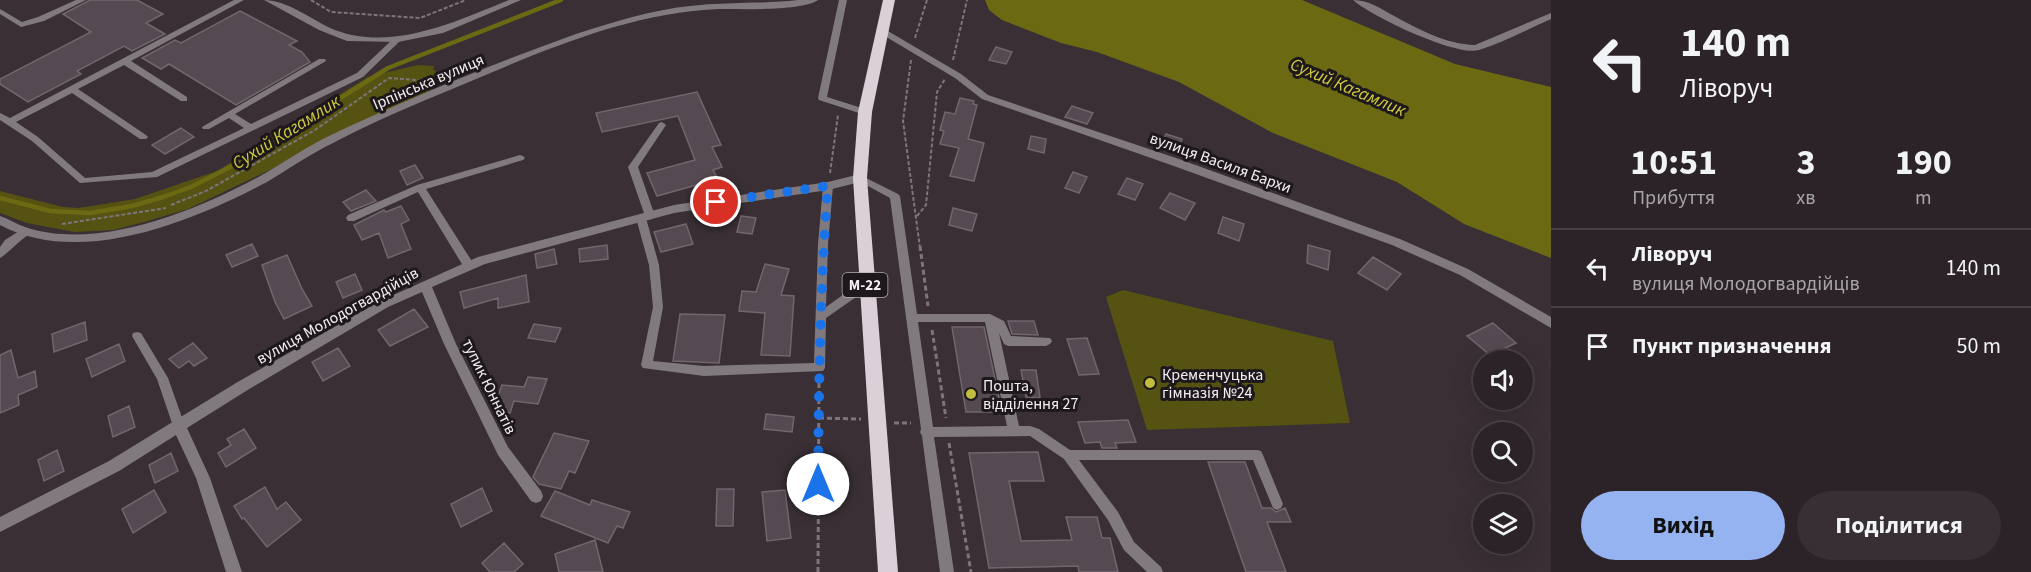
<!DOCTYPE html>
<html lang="uk">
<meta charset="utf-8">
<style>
:root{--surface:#2b2328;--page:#372f34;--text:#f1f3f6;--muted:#a6a4a8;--line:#474045;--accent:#95b2f1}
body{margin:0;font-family:"Source Sans 3",sans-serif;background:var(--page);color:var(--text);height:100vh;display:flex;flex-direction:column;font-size:22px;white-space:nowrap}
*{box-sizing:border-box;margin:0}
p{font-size:20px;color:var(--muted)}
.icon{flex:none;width:33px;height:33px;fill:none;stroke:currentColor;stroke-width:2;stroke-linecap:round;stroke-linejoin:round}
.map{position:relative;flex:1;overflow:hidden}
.details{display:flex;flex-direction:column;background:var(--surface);width:480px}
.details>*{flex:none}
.guide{background:#2b2328;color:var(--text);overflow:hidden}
.fabs{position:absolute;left:1473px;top:350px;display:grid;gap:12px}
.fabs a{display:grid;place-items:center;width:60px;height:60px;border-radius:50%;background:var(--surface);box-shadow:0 6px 24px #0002,0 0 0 2px var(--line);font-size:30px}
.pin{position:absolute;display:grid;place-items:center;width:51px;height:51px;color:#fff;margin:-26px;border:3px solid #fff;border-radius:50%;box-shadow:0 2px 6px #0007}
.me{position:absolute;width:66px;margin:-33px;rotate:0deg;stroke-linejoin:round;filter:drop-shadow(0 0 4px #0008)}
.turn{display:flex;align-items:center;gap:21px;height:126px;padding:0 30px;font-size:27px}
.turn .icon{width:78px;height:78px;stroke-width:2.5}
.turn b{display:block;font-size:42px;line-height:51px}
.eta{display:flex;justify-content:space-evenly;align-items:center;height:102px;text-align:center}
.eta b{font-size:36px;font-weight:700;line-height:42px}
.action{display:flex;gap:12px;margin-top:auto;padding:12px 30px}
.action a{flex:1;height:69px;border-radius:36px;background:var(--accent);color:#111;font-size:24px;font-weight:700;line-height:69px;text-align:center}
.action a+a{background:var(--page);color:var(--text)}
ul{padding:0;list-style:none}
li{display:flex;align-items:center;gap:18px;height:78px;padding:0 30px;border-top:2px solid var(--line)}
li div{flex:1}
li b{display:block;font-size:22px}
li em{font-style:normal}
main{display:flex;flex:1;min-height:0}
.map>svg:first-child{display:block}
</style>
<main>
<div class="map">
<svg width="1551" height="572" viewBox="0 0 1551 572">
<rect width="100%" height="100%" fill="#392f35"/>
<path fill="#555212" d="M417,65L434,66L433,69L443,77L429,94L188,209L144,222L113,230L75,232L27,223L0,213V191L63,207L79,208L135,199L217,171L368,77Z
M1123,290L1333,341L1350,423L1147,430L1106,297Z"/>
<path fill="#6c6913" d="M985,0H1302L1455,64L1551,87V258L1464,224L1397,182L1273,133L1179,82L1097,52L1061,43L1002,20L989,10Z"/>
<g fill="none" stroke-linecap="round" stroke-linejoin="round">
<path stroke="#6c6913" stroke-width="4.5" d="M0,198L50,211L90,213L132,206L163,197L191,187L236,164L388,68L561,0"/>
</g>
<path fill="#554a51" stroke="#72666d" stroke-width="1.5" d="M90,0H137L163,14L146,23L165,34L132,51L124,46L77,71L81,74L28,102L0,84V79L91,32L63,14Z
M240,11L297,41L289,45L302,52L310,62L236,105L169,64L161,69L142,58L175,40L181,43Z
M996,47L1012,52L1006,64L989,60Z
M697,92L721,145L712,147L722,167L713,170L718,179L657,196L647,173L695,160L678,116L602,132L596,113Z
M960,98L974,101L973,104L977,105L968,139L984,143L974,181L950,176L959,148L940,144L944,131L940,130L945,112L955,114Z
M1072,106L1093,113L1087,124L1065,117Z
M181,128L194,137L165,154L152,145Z
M1166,134L1182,139L1178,151L1161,146Z
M1031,136L1046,139L1044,153L1028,149Z
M415,165L423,178L407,185L400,171Z
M1073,172L1087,177L1079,193L1065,188Z
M1127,178L1143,184L1135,200L1118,194Z
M366,190L376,201L351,211L343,202Z
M1170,193L1195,203L1185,220L1160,208Z
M401,206L409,220L401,224L411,249L388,258L379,233L362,240L354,225L384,210L386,212Z
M953,208L977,214L972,231L949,225Z
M741,216L756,218L752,234L737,232Z
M1223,217L1244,224L1239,241L1218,233Z
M686,224L693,244L661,252L654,232Z
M252,244L258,256L232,267L226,255Z
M607,245L608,259L580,262L579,249Z
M1308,245L1330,251L1328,270L1307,263Z
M554,249L557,264L537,268L535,254Z
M287,255L302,289L312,306L284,319L275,302L262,265Z
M1373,257L1401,274L1387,290L1358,273Z
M765,264L789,269L781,295L794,296L790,356L761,355L765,313L739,311L742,291L756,292Z
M355,274L362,290L343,298L336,282Z
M526,275L529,302L498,308V298L464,308L460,292Z
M414,309L428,327L390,346L378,330Z
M680,314L725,315L719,363L673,361Z
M1008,321H1034L1038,335L1012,334Z
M85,322L87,340L54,352L52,334Z
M1493,323L1516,343L1490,355L1467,336Z
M534,324L561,328L555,342L528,338Z
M952,327H984L1002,412H966Z
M1087,338L1099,374L1079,375L1067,339Z
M193,343L207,358L194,366L189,361L179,368L169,359Z
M119,344L125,361L92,377L86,359Z
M338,348L350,366L323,381L312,362Z
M11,350L18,378L35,371L37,387L18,395L19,405L0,413V355Z
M1021,370H1036L1040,398L1026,397Z
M528,377L547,379L538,404L514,401L510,413L493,410L502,385L524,387Z
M129,406L135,427L113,437L108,416Z
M766,414L794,417L792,432L764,429Z
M1128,420L1136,442L1115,443L1117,448H1102L1100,442L1085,443L1078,422Z
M244,429L256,448L226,467L218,453L231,445L227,439Z
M554,433L589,441L575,473L569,471L561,489L539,484L533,477Z
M57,450L64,471L44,481L38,460Z
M1038,452L1044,481H1009L1021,541L1072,540L1066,517H1097L1102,538H1110L1118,572H1079L1078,566L989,568L969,453Z
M171,453L178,471L155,483L149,465Z
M1208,462H1245L1262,508H1271L1276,512L1285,508L1291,522H1267L1286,572H1246Z
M265,487L277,509L286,502L301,520L267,547L244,518L242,519L234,506Z
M482,488L492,511L461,527L451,504Z
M717,489H734L733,526H716Z
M154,490L166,512L133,533L122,509Z
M785,490L791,538L767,541L762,492Z
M555,491L590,505L592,500L630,512L623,528L617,526L608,543L541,516Z
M595,540L603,572H559L555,554Z
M504,543L523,564L514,572H490L482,563Z"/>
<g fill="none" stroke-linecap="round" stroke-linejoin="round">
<path stroke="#7e757a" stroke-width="2" stroke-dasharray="4 2" stroke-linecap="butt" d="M311,0L331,12L420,18L466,0
M915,38L927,0
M911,60L903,121L920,248
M953,60L967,0
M830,173L838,115
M171,205L206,191L315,130L389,78L430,81
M917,216L926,205L937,92L945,79
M62,224L166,208"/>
<path stroke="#7e757a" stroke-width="3" stroke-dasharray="5 3" stroke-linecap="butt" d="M920,246L928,306
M932,330L946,418
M819,418L861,419
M894,423H911
M949,443L971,572
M818,572L819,379"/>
<path fill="#807a7e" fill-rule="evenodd" d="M76,0H86L44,21L21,27L0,14V9L22,22L38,17Z
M234,0H244L131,61L187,97V101H181L124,65L78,89L146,135L148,137L146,139H140L72,93L16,122L38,137L85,178L152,172L244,128L229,118L209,129H203L202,127L319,59H325L326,61L235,114L251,124L357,73L395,37H401L402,39L363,77L157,177L80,183L32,141L0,120V113L10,118Z
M839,0H847L827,97L868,110V114L865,115L819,100L818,98Z
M662,122L666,125L638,167L655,216L650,220L645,216L628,167L659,123Z
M520,155L523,156L525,158L523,160L426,189L473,263L474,266L473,269H465L418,192L354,221H348L346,218L348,215L417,185Z
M860,175L898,194L900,196L917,314H990L1004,321L1011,336L1050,338L1052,341L1050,344L1046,346H1008L1004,344L999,333L1019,426H1030L1039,429L1070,450H1257L1261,451L1263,455L1283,504L1281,508L1277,510L1273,508L1253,460H1079L1118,512L1134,542L1161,567L1163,572H1147L1124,550L1108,520L1064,459L1030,436L934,437L954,572H940L922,436L920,432L921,429L890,198L857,180L855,178ZM918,322H985L1007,426L933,427Z
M828,183L833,186L828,244L826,307L861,282H869L870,285L869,288L826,318L825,368L823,371L704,376L643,368L641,365L653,307L649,265L636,218L641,214L646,218L659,265L663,307L653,361L704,366L814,363L818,244L823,186Z
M24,228L29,232L28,235C19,241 7,254 0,258V247L5,240Z
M137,332L141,333L168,378L185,426L183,430L179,431L175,430L173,426L157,379L132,336L133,333Z"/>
<path fill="#807a7e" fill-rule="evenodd" d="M264,0C288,0 313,21 335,30C392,52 457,21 509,0H521L443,33L398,42L347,41L319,30Z
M798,0H818C803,11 742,9 720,9C629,12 540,52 457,87C415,104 373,122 333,143C310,154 289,169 267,182C193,221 81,268 0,225V216C9,219 16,224 25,227C33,230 43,232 51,233C120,242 203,207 262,175C285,162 306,147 329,136C409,98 492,64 576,34C613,22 651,10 690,6C726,2 762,4 798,0Z
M1353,0C1369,0 1381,9 1396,17C1420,30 1446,44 1475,45L1551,13V19C1528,29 1503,43 1479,50C1456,57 1371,16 1353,0Z
M881,27L961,74L988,95L1179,159L1400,239L1468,269L1551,317V328L1460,275L1392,245L1171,165L982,99L955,78L878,32V28Z
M860,174L865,178L864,181L828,190L674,213L485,264L432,287L456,344L508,447L541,491L543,496L541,501L536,503L531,501L498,455L444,344L422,292L388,307L246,391L187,428L210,478L242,572H226L196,478L176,435L119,471L0,532V517L109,461L236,383L380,301L478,257L674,205L828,182Z"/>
<path fill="#dcd0d8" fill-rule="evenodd" d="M883,0H895L872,112L867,178L898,572H878L853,178L858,112Z"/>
</g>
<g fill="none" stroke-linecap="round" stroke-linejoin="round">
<path stroke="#1a73e8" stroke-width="10" stroke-dasharray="0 18" d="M716,202L828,186C820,285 819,384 818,484"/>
</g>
<g fill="#c2bd3f" stroke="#1d181b" stroke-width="2">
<circle cx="1150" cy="383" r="6"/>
<circle cx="971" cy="394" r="6"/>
</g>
<g text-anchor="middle" stroke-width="6" stroke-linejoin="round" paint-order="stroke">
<rect fill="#1d181b" stroke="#b4aeb2" stroke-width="1.5" x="842.5" y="273" width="45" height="24" rx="4.5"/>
<g font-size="15" font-weight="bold" fill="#f5eef2">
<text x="865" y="290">М-22</text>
</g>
<g font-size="16" fill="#f5eef2" stroke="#1d181b">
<text transform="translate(428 81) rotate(-23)" y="6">Ірпінська вулиця</text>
<text transform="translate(1221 162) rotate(20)" y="6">вулиця Василя Бархи</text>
<text transform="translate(337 315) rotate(-29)" y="6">вулиця Молодогвардійців</text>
<text transform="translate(490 386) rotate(64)" y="6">тупик Юннатів</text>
</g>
<g font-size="16" fill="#f5eef2" stroke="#1d181b" text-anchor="start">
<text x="1162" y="380">Кременчуцька<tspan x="1162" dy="18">гімназія №24</tspan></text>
<text x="983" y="391">Пошта,<tspan x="983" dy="18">відділення 27</tspan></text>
</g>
<g font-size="18" font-style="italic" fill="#d1cb3d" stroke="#1d181b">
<text transform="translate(1348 87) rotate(23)" y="6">Сухий Кагамлик</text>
<text transform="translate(286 132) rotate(-32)" y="6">Сухий Кагамлик</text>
</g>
</g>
</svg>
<div class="fabs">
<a><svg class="icon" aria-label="sound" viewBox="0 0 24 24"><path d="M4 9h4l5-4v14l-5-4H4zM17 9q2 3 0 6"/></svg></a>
<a><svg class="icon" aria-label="search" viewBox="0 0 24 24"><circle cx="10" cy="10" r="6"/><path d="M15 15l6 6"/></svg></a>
<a><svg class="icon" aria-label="layers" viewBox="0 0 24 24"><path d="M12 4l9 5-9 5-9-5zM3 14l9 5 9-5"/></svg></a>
</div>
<div class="pin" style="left:716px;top:202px;background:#d93025"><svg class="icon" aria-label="arrive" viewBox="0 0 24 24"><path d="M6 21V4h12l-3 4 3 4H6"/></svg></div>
<svg class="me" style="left:818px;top:484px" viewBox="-20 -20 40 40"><circle r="19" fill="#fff"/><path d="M0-13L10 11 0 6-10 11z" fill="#1a73e8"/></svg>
</div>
<section class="details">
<div class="guide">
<div class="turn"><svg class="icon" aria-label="left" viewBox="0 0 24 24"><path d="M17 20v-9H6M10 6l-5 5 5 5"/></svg><div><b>140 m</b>Ліворуч</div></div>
</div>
<div class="eta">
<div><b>10:51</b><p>Прибуття</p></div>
<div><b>3</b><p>хв</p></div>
<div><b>190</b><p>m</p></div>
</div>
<ul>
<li><svg class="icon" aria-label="left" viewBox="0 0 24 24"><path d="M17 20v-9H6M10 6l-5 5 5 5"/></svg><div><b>Ліворуч</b><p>вулиця Молодогвардійців</p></div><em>140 m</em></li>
<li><svg class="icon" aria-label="arrive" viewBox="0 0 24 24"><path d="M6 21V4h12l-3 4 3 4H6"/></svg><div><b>Пункт призначення</b></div><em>50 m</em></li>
</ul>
<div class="action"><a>Вихід</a><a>Поділитися</a></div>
</section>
</main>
